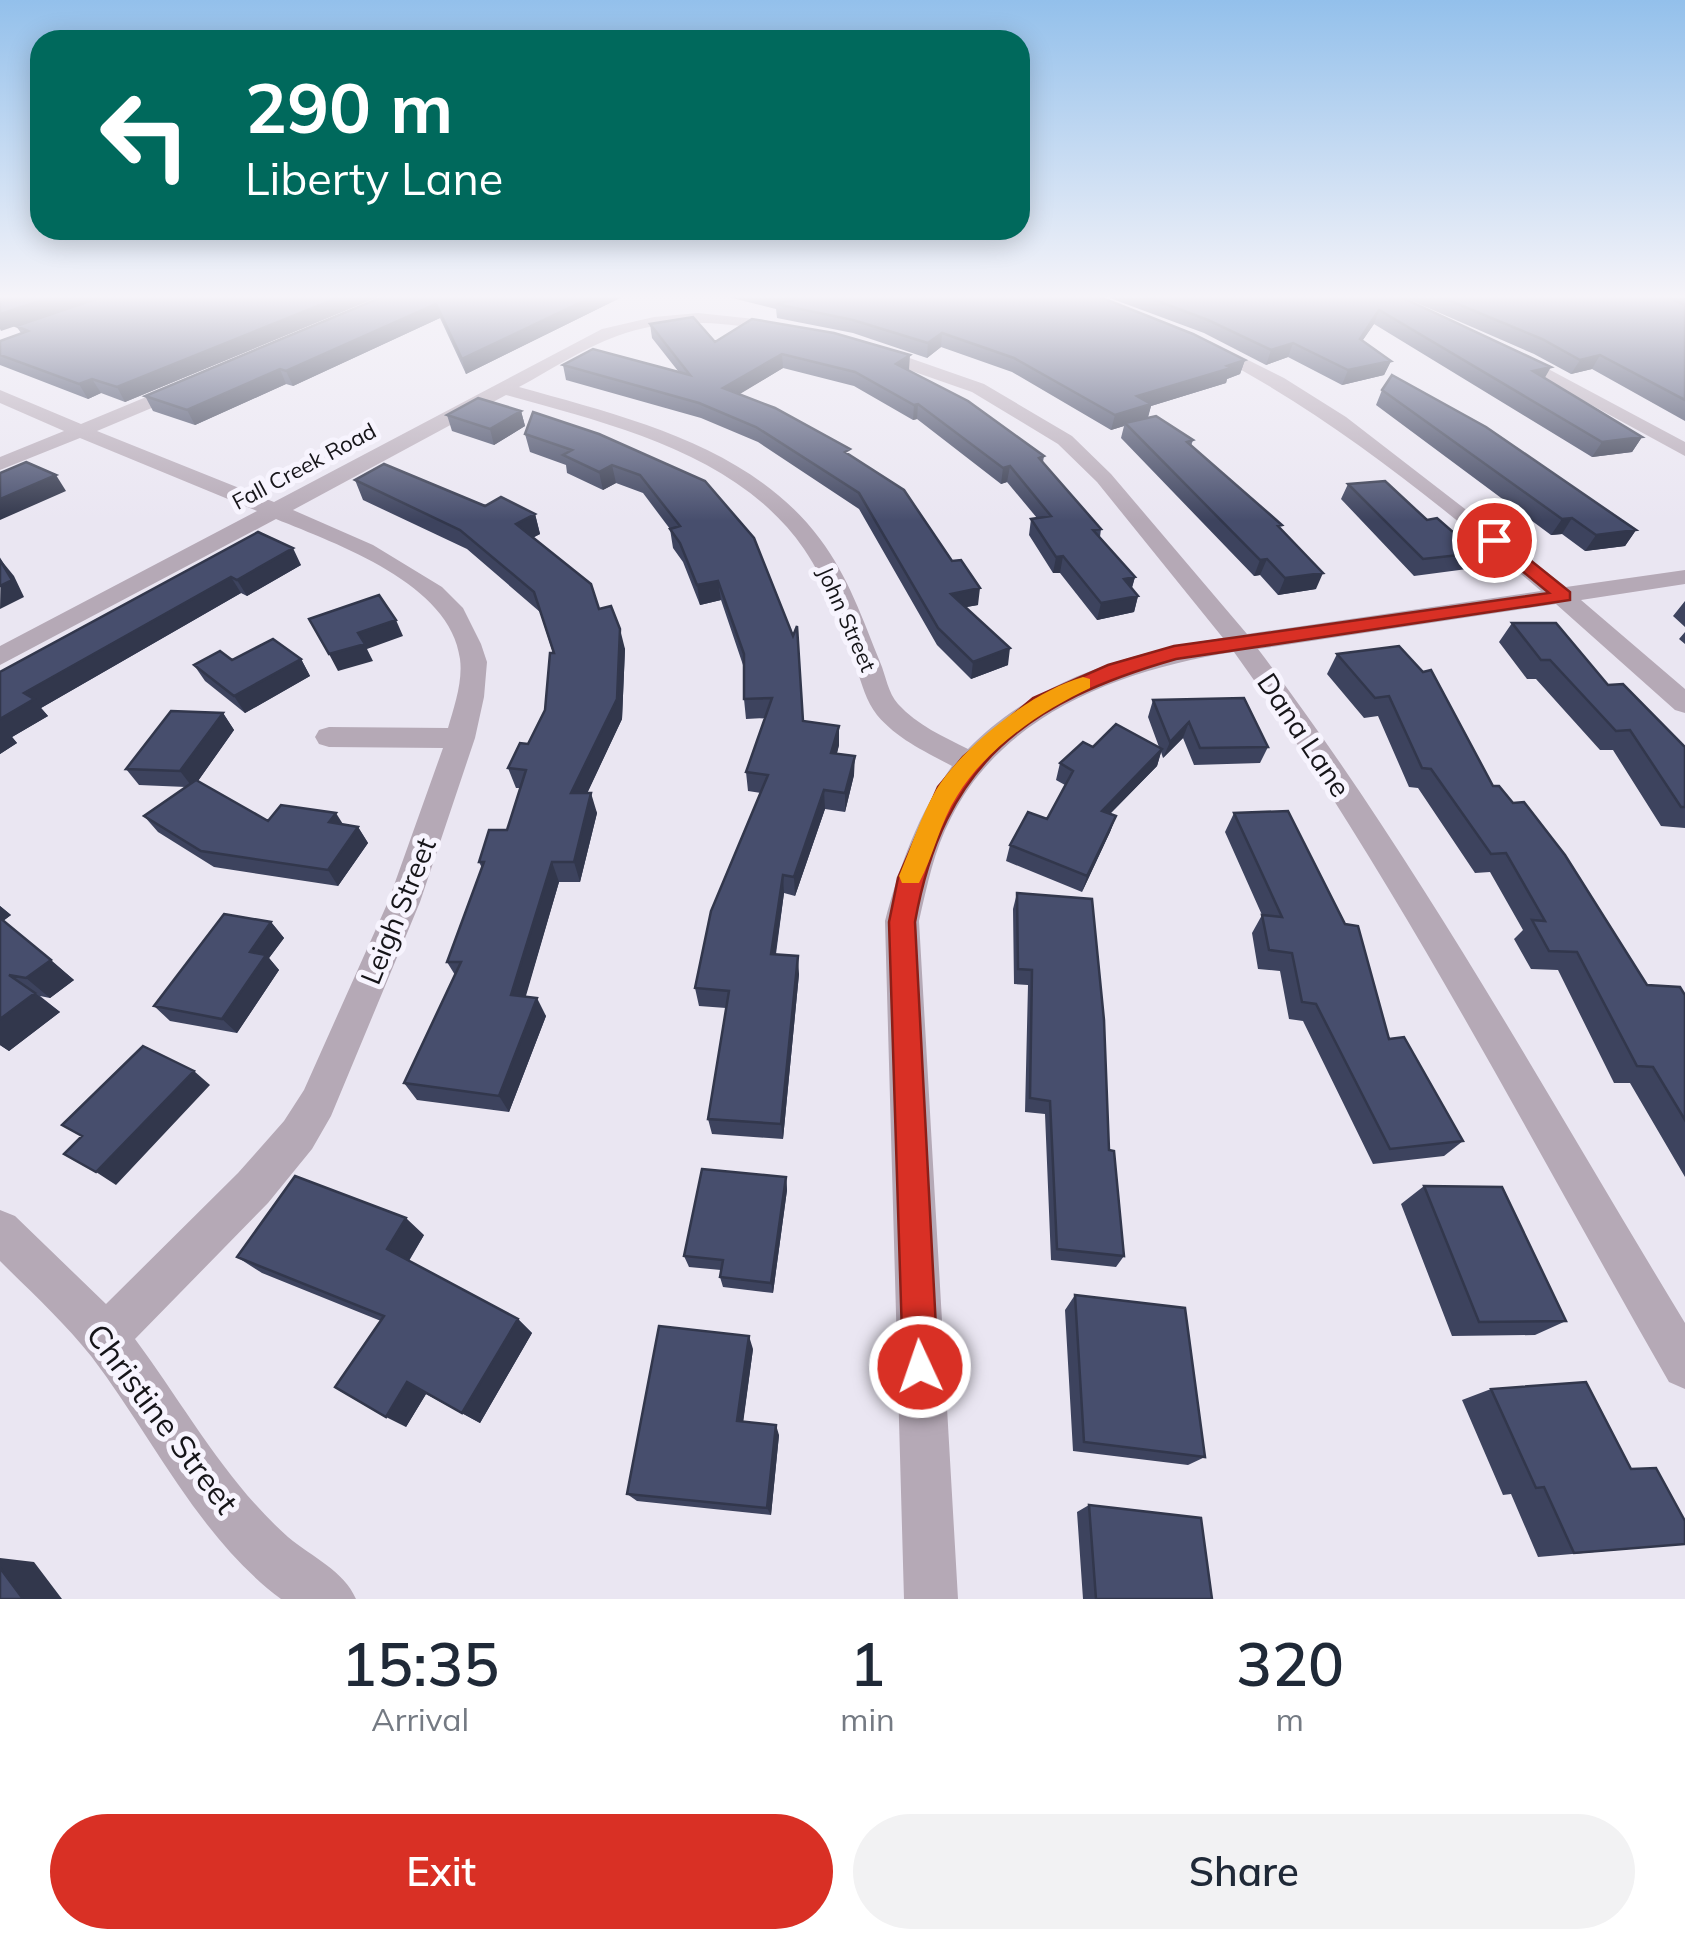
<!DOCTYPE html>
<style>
:root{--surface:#fff;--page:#f2f2f3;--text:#1f2937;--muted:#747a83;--accent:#d93025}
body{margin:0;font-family:Mulish,sans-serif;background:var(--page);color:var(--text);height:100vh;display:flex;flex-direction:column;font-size:38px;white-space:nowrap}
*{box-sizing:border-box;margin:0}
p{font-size:32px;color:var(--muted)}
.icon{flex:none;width:55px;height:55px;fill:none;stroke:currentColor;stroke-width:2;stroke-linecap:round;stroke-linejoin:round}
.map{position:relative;height:1599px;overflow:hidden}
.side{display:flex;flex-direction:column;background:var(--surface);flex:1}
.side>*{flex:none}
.hud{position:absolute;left:30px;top:30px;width:1000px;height:210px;border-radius:30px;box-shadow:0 5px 25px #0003;background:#00695c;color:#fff;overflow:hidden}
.pin{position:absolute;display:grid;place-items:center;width:85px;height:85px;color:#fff;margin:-42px;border:5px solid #fff;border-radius:50%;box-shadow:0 2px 10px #0007}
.me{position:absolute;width:110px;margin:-55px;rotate:357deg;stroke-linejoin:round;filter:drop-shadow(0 0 8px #0008)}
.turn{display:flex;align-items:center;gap:35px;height:210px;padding:0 50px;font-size:45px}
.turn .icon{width:130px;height:130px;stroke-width:2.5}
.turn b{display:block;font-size:70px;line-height:85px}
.eta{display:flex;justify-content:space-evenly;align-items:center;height:170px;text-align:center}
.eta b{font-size:60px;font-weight:600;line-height:70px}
.primary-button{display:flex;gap:20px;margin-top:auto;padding:20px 50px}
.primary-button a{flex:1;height:115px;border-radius:60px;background:var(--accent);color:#fff;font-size:40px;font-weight:600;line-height:115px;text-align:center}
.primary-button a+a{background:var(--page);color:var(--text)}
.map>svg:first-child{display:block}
</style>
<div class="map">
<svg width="1685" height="1599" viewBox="0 0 1685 1599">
<rect width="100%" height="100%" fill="#eae6f2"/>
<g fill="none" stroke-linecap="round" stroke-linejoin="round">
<path fill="#b5a9b6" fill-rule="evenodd" d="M698,313L765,320L796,330L788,335C732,322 672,315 617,336C583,348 551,370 519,387C626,417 751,446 820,539C848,576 863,620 880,662C886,676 888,693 898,704C917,725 944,737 968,749C1033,681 1132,651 1223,638L1097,482L1058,444L972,392L866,355V347H878L984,384L1072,436L1111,474L1247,634L1541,591C1436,501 1328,413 1204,350L1202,346L1210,341L1284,378L1346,417L1566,587L1685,570V584L1581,600L1685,689V713L1675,710L1556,604L1258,649C1418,860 1547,1096 1685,1323V1389L1669,1382C1529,1138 1398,881 1234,652C1124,669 1004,712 951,818C934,850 927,886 919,921L958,1599H904L885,921C900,865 918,814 952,766C926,752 897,739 877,715C866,701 862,684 856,667C842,628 828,584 804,549C739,454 610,424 506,395L293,510L373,545L442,587L463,608L481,644L487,662L484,697L475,738L420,902L331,1116L312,1149L268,1203L135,1339C184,1405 226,1482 288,1537C312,1557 344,1571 356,1599H281C198,1537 153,1437 91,1356C64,1322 31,1292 0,1261V1210L15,1216L106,1304L238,1173L284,1121L304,1090L388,902L443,748L329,747L319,744L315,737L319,730L329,727L448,728C454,707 463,682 460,659C451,584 337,544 276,519L0,665V646L257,511L80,438L0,470V457L64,431L0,403V390L81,424L180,383H192V391L97,431L274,502L602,329L654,317Z
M1513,350L1685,442V456L1507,359V351Z"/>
</g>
<path fill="#3d435e" d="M102,297H378L125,402L101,393L88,399L0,365V341L21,333L16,326Z
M382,297H622L466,374L440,318L293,386L286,384L195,425L153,411L145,396Z
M728,297H1100L1245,360L1240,374L1227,379L1226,383L1151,406L1148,418L1193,440L1191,446L1281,529L1316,589L1278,595L1260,575L1254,576L1121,438L1124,426L1111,430L1012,372L941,347L927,358L853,333L777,318L776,309Z
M1107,297H1401L1544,378L1642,437L1632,452L1592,457L1374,324L1362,341L1391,361L1384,375L1342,385L1288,357L1266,365L1204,333Z
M1403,297H1685V421L1592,369L1571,374L1534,354Z
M650,324L715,342L909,370L1044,456L1043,462L1101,529L1100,537L1135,577L1132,588L1138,596L1134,612L1097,620L1060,573H1053L1029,535L1031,519L1037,518L1007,482L1001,484L917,419L913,420L854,386L783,368L739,394L850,455L978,605L966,607L1008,665L971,679L937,645L859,509L758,442L701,418L566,380L563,365L678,371L652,338Z
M1382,390L1636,530L1625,546L1585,551L1562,534L1551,535L1376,405Z
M521,411L525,426L494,445L452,431L447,415Z
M525,434L705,481L803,721L839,745L837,753L854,775L845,812L825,809L795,896L784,893L776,954L799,974L783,1139L712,1134L708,1119L726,1008L699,1006L695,988L761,793L748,791L746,772L765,718L746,719L744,699V668L721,600L700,605L683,562L673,548L670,529L643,493L616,483L603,490L567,473L566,465L530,452Z
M355,480L535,514L540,534L532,538L599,609L625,649L622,719L587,793L597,813L580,882H559L525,997L546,1016L509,1112L417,1100L404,1083L455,975L447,962L482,868L479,862L507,830L520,788H516L508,768L528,744L545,710L553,653L540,612L467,549L363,500Z
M1348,484L1427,520L1477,553L1467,569L1414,576L1341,499Z
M258,532L301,565L247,596L241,593L41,708L48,716L12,737L17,743L0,754V672Z
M1685,601V627L1673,616Z
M1512,623L1608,685L1685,747V828L1661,826L1613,750H1600L1536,679H1527L1499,642Z
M1685,632V644L1679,639Z
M1399,646L1493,786L1647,985L1685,995V1177L1630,1083H1614L1558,970L1531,969L1514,939L1523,930L1490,872L1475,873L1418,788L1409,787L1378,716L1364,718L1327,674L1337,654Z
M301,659L310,676L245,713L205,681L194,665L232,660Z
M1153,700L1268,747L1260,763L1194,765L1183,738L1163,758L1161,752L1157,766L1110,814L1116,816L1110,832L1082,892L1006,861L1010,845L1047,819L1065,785L1056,780L1060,763L1093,747H1159L1148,717Z
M223,713L234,730L198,781L268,821L343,824L358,827L368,843L338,886L214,867L158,832L144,816L186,787L139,785L126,769Z
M1234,813L1389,1039L1463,1141L1444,1156L1373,1164L1303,1021L1289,1019L1280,971L1258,969L1252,933L1262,915L1225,832Z
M1017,893L1109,1150L1124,1256L1116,1267L1051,1260L1045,1114L1025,1112L1028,985L1014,984L1013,909Z
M0,906L11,915L3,921L74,980L50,998L40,996L60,1012L9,1051L0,1045Z
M271,922L284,938L269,958L279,970L237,1033L170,1021L154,1006Z
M786,1177L787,1190L773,1293L723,1287L720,1277L721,1270L689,1267L684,1256Z
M1424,1186L1566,1321L1535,1335L1452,1336L1401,1204Z
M424,1235L409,1261L518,1319L532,1333L480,1423L426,1394L406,1427L381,1321L262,1273L237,1257Z
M1075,1295L1205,1457L1188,1465L1073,1451L1065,1310Z
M753,1349L743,1421L779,1435L771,1515L637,1501L627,1494Z
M1491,1389L1631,1469L1685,1544L1538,1557L1511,1494L1503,1495L1462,1400Z
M1089,1505L1212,1599H1083L1077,1512Z"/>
<path fill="#32374c" d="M52,297H101L1,331L0,329V314Z
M340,297H378L125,402L117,387Z
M592,297H622L466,374L462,359Z
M436,304L440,318L293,386L286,371Z
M1379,310L1374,324L1354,353L1360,339Z
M942,333L941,347L927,358L928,343Z
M1293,343L1288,357L1266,365L1271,350Z
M782,354L783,368L725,403L723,388Z
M910,355L909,370L896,379V364Z
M1600,355L1592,369L1571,374L1580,360Z
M1245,360L1240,374L1227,379L1226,383L1151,406L1147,419L1125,423L1124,426L1111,430L1115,415L1137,396Z
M1391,361L1384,375L1342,385L1348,370Z
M1551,367L1543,381L1533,371Z
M280,369L286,384L195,425L187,410Z
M92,379L101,393L88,399L79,384Z
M918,404L917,419L913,420L914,405Z
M521,411L525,426L494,445L490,429Z
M1642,437L1632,452L1592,457L1602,442Z
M612,465L616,483L603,490L599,472Z
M1010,466L1007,482L1001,484L1003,468Z
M56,475L66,491L0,520V499Z
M535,514L540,534L521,544L516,524Z
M1572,518L1562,534L1551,535L1562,519Z
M1636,530L1625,546L1585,551L1596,535Z
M293,548L301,565L247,596L237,580Z
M1063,556L1060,573H1053L1056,557Z
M1267,559L1260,575L1254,576L1260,560Z
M1,560L14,576L24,597L0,609Z
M1323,573L1316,589L1278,595L1285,578Z
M231,577L241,593L41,708L48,716L12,737L17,743L0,754V719L24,693Z
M1135,577L1130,593L1124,579Z
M718,581L721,600L700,605L697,585Z
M980,588L978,605L950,610L951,594Z
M1138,596L1134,612L1097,620L1101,603Z
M396,620L403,636L367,649L373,661L338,671L329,654L358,633Z
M620,629L625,649L622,719L578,813L571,793Z
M1010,648L1008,665L971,679L973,662Z
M301,659L310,676L245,713L234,696Z
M223,713L234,730L193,788L180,771Z
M1189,722L1183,738L1163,758L1170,742Z
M839,726V745L832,772L831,753Z
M1162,749L1157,766L1097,827L1102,811Z
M855,756L854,775L845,812V793Z
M824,790L825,809L795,896L794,877Z
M591,793L597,813L580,882L574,862Z
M336,813L346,829L329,822Z
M1116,816L1110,832L1082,892L1087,876Z
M358,827L368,843L338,886L328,870Z
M552,862L559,882L521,1013L511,995Z
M783,875L784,893L773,971L771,954Z
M0,906L11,915L3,921L0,919Z
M271,922L284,938L269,958L279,970L237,1033L222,1019L250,952Z
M798,956L799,974L783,1139L781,1124Z
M51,960L74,980L50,998L26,978Z
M35,993L60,1012L9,1051L0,1045V1019Z
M537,998L546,1016L509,1112L499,1096Z
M194,1071L210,1085L116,1185L96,1172Z
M786,1177L787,1190L773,1293L771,1283Z
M406,1218L424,1235L406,1265L387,1249Z
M518,1319L532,1333L480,1423L462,1413Z
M749,1336L753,1349L742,1431L737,1421Z
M407,1382L426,1394L406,1427L386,1417Z
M776,1425L779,1435L771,1515L767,1508Z
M0,1558L34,1562L62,1599H23L0,1568Z"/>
<path fill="#474e6d" stroke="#32374c" stroke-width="2.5" d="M0,297H52L0,314Z
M102,297H340L117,387L92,379L79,384L0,355V341L28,331L16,326Z
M382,297H592L462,359L436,304L286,371L280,369L187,410L145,396Z
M785,297H1100L1193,334L1245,360L1227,366L1231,368L1137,396L1151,404L1115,415L1014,358L942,333L928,343L853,320L776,304L794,300Z
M1147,297H1401L1551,367L1533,371L1642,437L1602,442L1379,310L1360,339L1391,361L1348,370L1293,343L1271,350L1208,320Z
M1441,297H1667L1685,305V400L1600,355L1580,360L1542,339Z
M693,317L715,342L752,319L834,333L910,355L896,364L968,401L1044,456L1039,458L1101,529L1093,530L1135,577L1124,579L1138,596L1101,603L1063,556L1056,557L1031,519L1051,516L1010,466L1003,468L918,404L914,405L855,372L782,354L723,388L775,408L850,449L845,452L904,490L952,561L961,560L980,588L951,594L1010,648L973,662L938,628L859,493L756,427L699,403L563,365L593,349L690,375L650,324Z
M1392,375L1486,427L1636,530L1596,535L1572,518L1562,519L1382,390Z
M478,398L521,411L490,429L447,415Z
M533,412L599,434L705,481L754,538L793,636L797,626L803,721L839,726L831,753L855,756L845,793L824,790L794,877L783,875L771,954L798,956L781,1124L708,1119L729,991L695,988L711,911L768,775L746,772L772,698L744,699V654L718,581L697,585L680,543L670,529L680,526L640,475L612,465L599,472L563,455L572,450L525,434Z
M1156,416L1193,440L1187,442L1282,525L1278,526L1323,573L1285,578L1267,559L1260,560L1125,423Z
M26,462L56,475L0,499V473Z
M384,464L485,506L501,497L535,514L516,524L591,584L599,609L611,606L620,629L617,699L571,793H591L574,862H552L511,995L537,998L499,1096L404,1083L461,962H447L484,862H479L489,830H507L526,770L508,768L520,743L528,744L545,710L550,653H554L534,592L460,530L355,480Z
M1385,481L1427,520L1437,518L1477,553L1423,559L1348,484Z
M258,532L293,548L237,580L231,577L24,693L34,699L0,719V672Z
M0,560L12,580L0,586Z
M379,595L396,620L358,633L365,644L329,654L309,619Z
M1512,623H1556L1608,685L1623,684L1685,747V807H1681L1630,730L1616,731L1550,660H1541Z
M273,639L301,659L234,696L194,665L220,651L232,660Z
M1399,646L1423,672L1431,670L1493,786H1499L1513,803L1524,802L1565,855L1647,985L1680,987L1685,995V1120L1653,1067L1637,1066L1577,952L1549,951L1532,920L1545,921L1506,853L1491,854L1431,769L1422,768L1389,696L1375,698L1337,654Z
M1244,698L1268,747L1200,748L1189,722L1170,742L1153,700Z
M171,711L223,713L180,771L126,769Z
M1116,724L1162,749L1102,811L1116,816L1087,876L1010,845L1028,812L1047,819L1073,771L1060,763L1083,742L1093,747Z
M196,780L268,821L281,805L336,813L329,822L358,827L328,870L201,851L144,816Z
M1288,811L1345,924L1358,926L1389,1039L1404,1037L1463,1141L1390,1149L1316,1004L1302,1002L1292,953L1269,950L1262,915L1282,917L1234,813Z
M1017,893L1092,899L1104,1020L1109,1150L1114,1151L1124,1256L1057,1249L1050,1101L1030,1098L1032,970L1018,969Z
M224,914L271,922L250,952L266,955L222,1019L154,1006Z
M0,918L51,960L26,978L9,975L35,993L0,1019Z
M143,1046L194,1071L96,1172L64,1154L82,1136L62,1125Z
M702,1169L786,1177L771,1283L720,1277L723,1260L684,1256Z
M295,1176L406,1218L387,1249L518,1319L462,1413L407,1382L386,1417L335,1387L384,1316L237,1257Z
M1424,1186L1502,1187L1566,1321L1479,1322Z
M1075,1295L1185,1308L1205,1457L1084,1442Z
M659,1326L749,1336L737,1421L776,1425L767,1508L627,1494Z
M1586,1382L1631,1469L1656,1468L1685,1521V1544L1574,1553L1544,1487L1536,1488L1491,1389Z
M1089,1505L1201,1518L1212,1599H1096Z
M0,1568L23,1599H0Z"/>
<linearGradient id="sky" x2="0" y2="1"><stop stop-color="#93c0eb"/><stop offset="0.57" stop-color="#f6f4f9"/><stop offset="1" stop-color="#f6f4f9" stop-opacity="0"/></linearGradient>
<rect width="1685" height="521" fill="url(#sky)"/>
<path fill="#d93025" stroke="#8d1f18" stroke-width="2.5" d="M1488,536H1500L1570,592V600L1176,659C1028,701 943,763 915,922L938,1367L933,1379L920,1385L908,1379L903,1367L889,922L898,878L938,787L963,757L1033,698L1108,665L1174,646L1549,593L1488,543Z"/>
<path fill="#f59e0b" d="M1083,677L1090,679V688C1041,711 986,748 957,796C940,822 934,855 919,883H902L899,876C911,848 921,816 936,790C964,745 1033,691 1083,677Z"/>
<g text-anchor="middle" stroke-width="10" stroke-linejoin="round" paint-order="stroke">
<g font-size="22" fill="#161519" stroke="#f7f4fe">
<text transform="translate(304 466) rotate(-28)" y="8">Fall Creek Road</text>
<text transform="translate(847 619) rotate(66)" y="8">John Street</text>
</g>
<g font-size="28" fill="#161519" stroke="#f7f4fe">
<text transform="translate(1304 735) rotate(56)" y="10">Dana Lane</text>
<text transform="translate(398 911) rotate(-68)" y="10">Leigh Street</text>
</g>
<g font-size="32" fill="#161519" stroke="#f7f4fe">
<text transform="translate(162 1419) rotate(53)" y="11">Christine Street</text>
</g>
</g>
</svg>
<div class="pin" style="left:1494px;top:540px;background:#d93025"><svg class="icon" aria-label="arrive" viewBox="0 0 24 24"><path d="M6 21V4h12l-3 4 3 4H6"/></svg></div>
<svg class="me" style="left:920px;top:1367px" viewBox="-20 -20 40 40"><circle r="17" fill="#d93025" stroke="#fff" stroke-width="3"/><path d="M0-11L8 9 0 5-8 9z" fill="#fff"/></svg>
<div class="hud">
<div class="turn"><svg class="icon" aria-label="left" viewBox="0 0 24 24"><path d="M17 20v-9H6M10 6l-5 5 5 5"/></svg><div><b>290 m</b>Liberty Lane</div></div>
</div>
</div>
<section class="side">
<div class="eta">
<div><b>15:35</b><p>Arrival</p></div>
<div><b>1</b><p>min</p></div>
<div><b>320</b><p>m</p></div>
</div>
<div class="primary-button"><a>Exit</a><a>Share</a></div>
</section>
